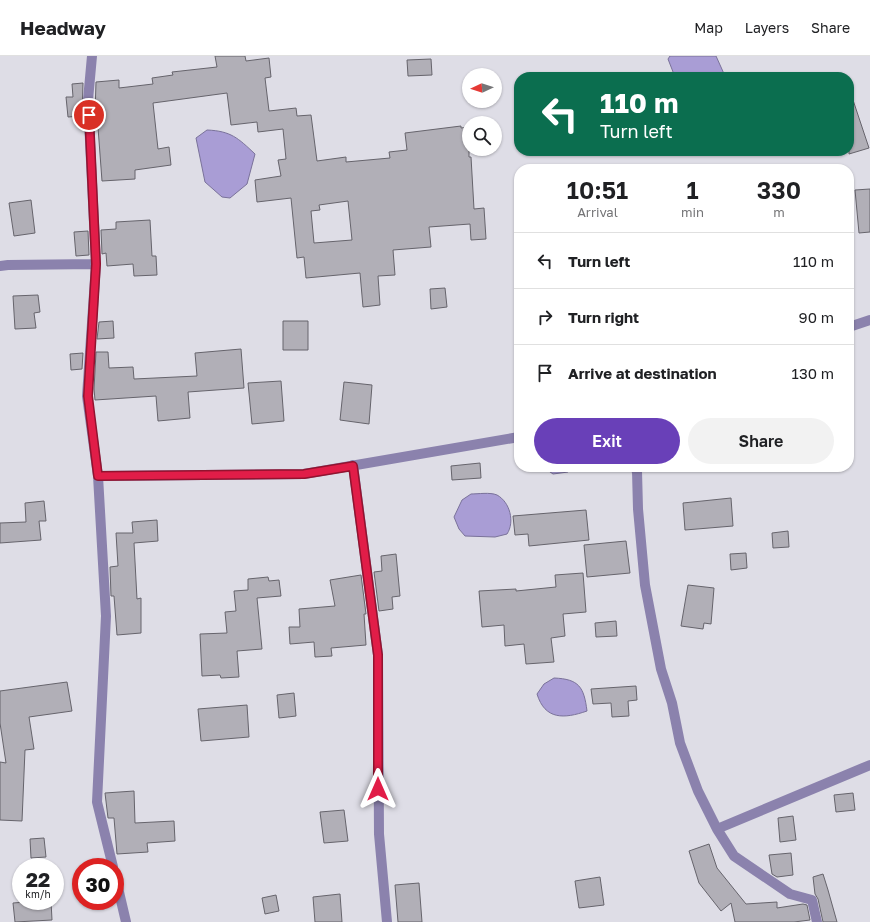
<!DOCTYPE html>
<style>
:root{--surface:#fff;--page:#f2f2f2;--text:#202124;--muted:#757577;--line:#e0e0e0;--accent:#6940b8}
body{margin:0;font-family:"Golos Text",sans-serif;background:var(--page);color:var(--text);height:100vh;display:flex;flex-direction:column;font-size:15px;white-space:nowrap}
*{box-sizing:border-box;margin:0}
p{font-size:13px;color:var(--muted)}
.icon{flex:none;width:22px;height:22px;fill:none;stroke:currentColor;stroke-width:2;stroke-linecap:round;stroke-linejoin:round}
.map{position:relative;flex:1;overflow:hidden}
.panel{position:absolute;left:514px;top:108px;width:340px;height:308px;display:flex;flex-direction:column;background:var(--surface);border-radius:16px;box-shadow:0 1px 3px #0004}
.panel>*{flex:none}
.banner{position:absolute;left:514px;top:16px;width:340px;height:84px;border-radius:16px;box-shadow:0 1px 3px #0004;background:#0b6e4f;color:#fff;overflow:hidden}
.needle{width:26px;rotate:266deg}
.fabs{position:absolute;left:462px;top:12px;display:grid;gap:8px}
.fabs a{display:grid;place-items:center;width:40px;height:40px;border-radius:50%;background:var(--surface);box-shadow:0 1px 3px #0004;font-size:20px}
.speed{position:absolute;left:12px;top:802px;display:flex;gap:8px;font-size:20px;font-weight:700;text-align:center}
.speed>*{display:grid;place-content:center;width:52px;height:52px;border-radius:50%;background:var(--surface);box-shadow:0 1px 3px #0004;line-height:1}
.speed small{font-size:10px;font-weight:400}
.speed .limit{border:6px solid #d22;background:#fff;color:#111}
.pin{position:absolute;display:grid;place-items:center;width:34px;height:34px;color:#fff;margin:-17px;border:2px solid #fff;border-radius:50%;box-shadow:0 1px 4px #0007}
.me{position:absolute;width:44px;margin:-22px;rotate:0deg;stroke-linejoin:round;filter:drop-shadow(0 0 3px #0008)}
.turn{display:flex;align-items:center;gap:14px;height:84px;padding:0 20px;font-size:18px}
.turn .icon{width:52px;height:52px;stroke-width:2.5}
.turn b{display:block;font-size:28px;line-height:34px}
.eta{display:flex;justify-content:space-evenly;align-items:center;height:68px;text-align:center}
.eta b{font-size:24px;font-weight:600;line-height:28px}
.primary-button{display:flex;gap:8px;margin-top:auto;padding:8px 20px}
.primary-button a{flex:1;height:46px;border-radius:24px;background:var(--accent);color:#fff;font-size:16px;font-weight:600;line-height:46px;text-align:center}
.primary-button a+a{background:var(--page);color:var(--text)}
ul{padding:0;list-style:none}
li{display:flex;align-items:center;gap:12px;height:56px;padding:0 20px;border-top:1px solid var(--line)}
li div{flex:1}
li b{display:block;font-size:15px}
li em{font-style:normal}
header{display:flex;align-items:center;gap:24px;box-sizing:border-box;height:56px;padding:0 20px;background:var(--surface);border-bottom:1px solid var(--line)}
header strong{font-size:19px}
nav{display:flex;gap:22px;margin-inline-start:auto;font-size:14px}
.map>svg:first-child{display:block}
</style>
<header>
<strong>Headway</strong>
<nav><a>Map</a><a>Layers</a><a>Share</a></nav>
</header>
<div class="map">
<svg width="870" height="866" viewBox="0 0 870 866">
<rect width="100%" height="100%" fill="#dedde6"/>
<path fill="#a99dd5" stroke="#7a729a" d="M670,0H716L725,20L675,21L668,3Z
M207,74C231,75 238,82 255,98L247,128L230,142L222,141L205,126L196,82Z
M543,411H572L568,416L553,418Z
M471,438C478,438 490,436 497,439C510,446 515,466 507,478L495,481L465,480L459,473L454,461L462,444Z
M554,622C579,623 584,631 587,655C564,663 545,664 537,638L544,628Z"/>
<path fill="#b1afb7" stroke="#66646c" fill-rule="evenodd" d="M215,0H245L246,5L269,2L271,21L265,22L269,55L296,52L297,60L311,59L317,105L346,101V106L390,102L389,96L407,94L405,77L461,70V72L469,71V101H471L474,153L484,152L486,183L471,184L470,168L429,171L431,191L393,194L395,219L378,220L380,249L363,251L360,217L306,222L304,201L297,202L291,142L257,146L255,124L281,120L278,104L286,103L283,73L258,76L257,66L231,69L227,37L153,47L158,93L169,91L171,109L135,114V123L102,125L97,58H95L96,26L119,24V32L153,28L152,22L173,19L172,16L217,11ZM348,145L352,184L314,187L311,155L320,154L319,149Z
M431,3L432,19L408,20L407,4Z
M83,27L82,60L68,61L66,41H73L72,28Z
M849,41H852L869,92L849,98Z
M870,133V176L859,177L855,134Z
M31,144L35,177L14,180L9,147Z
M150,164L152,200H156L157,219L134,220L133,208L107,210L106,197L102,198L101,174L116,173V166Z
M88,175L89,199L76,200L74,176Z
M445,232L447,251L431,253L430,233Z
M38,239L40,256L34,257L36,272L15,273L13,240Z
M113,265L114,282L97,283L99,266Z
M283,265H308V294H283Z
M241,293L244,332L188,336L190,362L158,365L156,340L95,344L94,333L96,296H108L109,312L133,311L134,323L197,320L195,297Z
M83,297L82,313L71,314L70,298Z
M281,325L284,365L252,368L248,327Z
M344,326L372,329L369,368L340,364Z
M480,407L481,422L452,424L451,410Z
M731,442L733,470L685,474L683,447Z
M44,445L46,465H39L41,484L0,487V467L26,466L25,447Z
M586,454L589,484L529,490L528,478L515,479L513,460Z
M157,464L158,485L134,487L137,543L141,542V577L117,579L114,540H111L110,511L118,510L116,477H133L132,466Z
M788,475L789,491L773,492L772,477Z
M626,485L630,517L587,521L584,489Z
M746,497L747,512L731,514L730,498Z
M396,498L400,540L392,541L393,553L379,555L374,516L382,515L381,500Z
M583,517L586,556L563,558L565,580L551,582L554,606L526,608L524,588L505,590L504,569L482,571L479,535L516,533V535L556,531L555,519Z
M361,519L366,558H364L366,589L331,592L332,600L315,601L314,586L290,588L289,571H300L299,553L335,550L330,524Z
M268,521L269,525L279,524L281,540L257,542L262,593L237,595L239,621L221,622L220,619L202,620L200,578L227,577L225,556L236,555L234,535L248,534V523Z
M688,529L714,532L711,568L704,567L703,573L681,570Z
M616,565L617,580L596,581L595,567Z
M67,626L72,655L29,661L34,693L25,694L22,765L0,764V706L6,707L0,667V635Z
M636,630L637,644L628,645L629,660L612,661L611,647L593,648L591,633Z
M294,637L296,660L279,662L277,639Z
M247,649L249,681L201,685L198,653Z
M134,735L135,767L174,765L175,785L147,787L148,796L117,798L114,762H108L105,737Z
M853,737L855,754L836,756L834,739Z
M344,754L348,785L324,787L320,756Z
M793,760L796,784L780,786L778,762Z
M44,782L46,801L31,802L30,783Z
M709,788L717,812L746,848L777,846V852L803,848L807,849L810,864L794,866H735L731,847L721,855L699,827L689,795Z
M791,797L793,819L777,821L772,818L769,799Z
M823,818L828,834L837,866H823L818,843L815,838L813,821Z
M600,821L604,849L579,852L575,825Z
M419,827L422,866H398L395,829Z
M340,838L342,866H315L313,841Z
M276,839L279,855L265,858L262,842Z
M38,845H51L52,864L15,866L13,847Z"/>
<g fill="none" stroke-linecap="round" stroke-linejoin="round">
<path stroke="#8b82ad" stroke-width="10" d="M92,0L88,44L96,208L87,340L98,420L106,560L97,746L113,811
M0,210L8,209L96,208
M849,271L870,264
M353,409L378,599L379,778L387,866
M634,411L637,415L638,453L645,529L661,613L672,647L680,687L698,735L717,773L734,800L790,838L812,844L817,866
M98,420L304,418L519,381
M717,773L870,709
M115,819L126,866"/>
</g>
<g fill="none" stroke-linecap="round" stroke-linejoin="round">
<g stroke="#92132f" stroke-width="10">
<path id="route" d="M89,59L96,208L88,340L98,420L304,418L353,410L378,599V733"/>
</g>
<use href="#route" stroke="#e11d48" stroke-width="7"/>
</g>
</svg>
<div class="fabs">
<a><svg class="needle" viewBox="-14 -14 28 28"><path d="M0-13l5 13h-10z" fill="#e53935"/><path d="M0 13l5-13h-10z" fill="#757577"/></svg></a>
<a><svg class="icon" aria-label="search" viewBox="0 0 24 24"><circle cx="10" cy="10" r="6"/><path d="M15 15l6 6"/></svg></a>
</div>
<div class="speed"><div>22<small>km/h</small></div><div class="limit">30</div></div>
<div class="pin" style="left:89px;top:59px;background:#d93025"><svg class="icon" aria-label="arrive" viewBox="0 0 24 24"><path d="M6 21V4h12l-3 4 3 4H6"/></svg></div>
<svg class="me" style="left:378px;top:733px" viewBox="-20 -20 40 40"><path d="M0-17L14 15 0 8-14 15z" fill="#e11d48" stroke="#fff" stroke-width="4"/></svg>
<div class="banner">
<div class="turn"><svg class="icon" aria-label="left" viewBox="0 0 24 24"><path d="M17 20v-9H6M10 6l-5 5 5 5"/></svg><div><b>110 m</b>Turn left</div></div>
</div>
<section class="panel">
<div class="eta">
<div><b>10:51</b><p>Arrival</p></div>
<div><b>1</b><p>min</p></div>
<div><b>330</b><p>m</p></div>
</div>
<ul>
<li><svg class="icon" aria-label="left" viewBox="0 0 24 24"><path d="M17 20v-9H6M10 6l-5 5 5 5"/></svg><div><b>Turn left</b></div><em>110 m</em></li>
<li><svg class="icon" aria-label="right" viewBox="0 0 24 24"><path d="M7 20v-9h11M14 6l5 5-5 5"/></svg><div><b>Turn right</b></div><em>90 m</em></li>
<li><svg class="icon" aria-label="arrive" viewBox="0 0 24 24"><path d="M6 21V4h12l-3 4 3 4H6"/></svg><div><b>Arrive at destination</b></div><em>130 m</em></li>
</ul>
<div class="primary-button"><a>Exit</a><a>Share</a></div>
</section>
</div>
